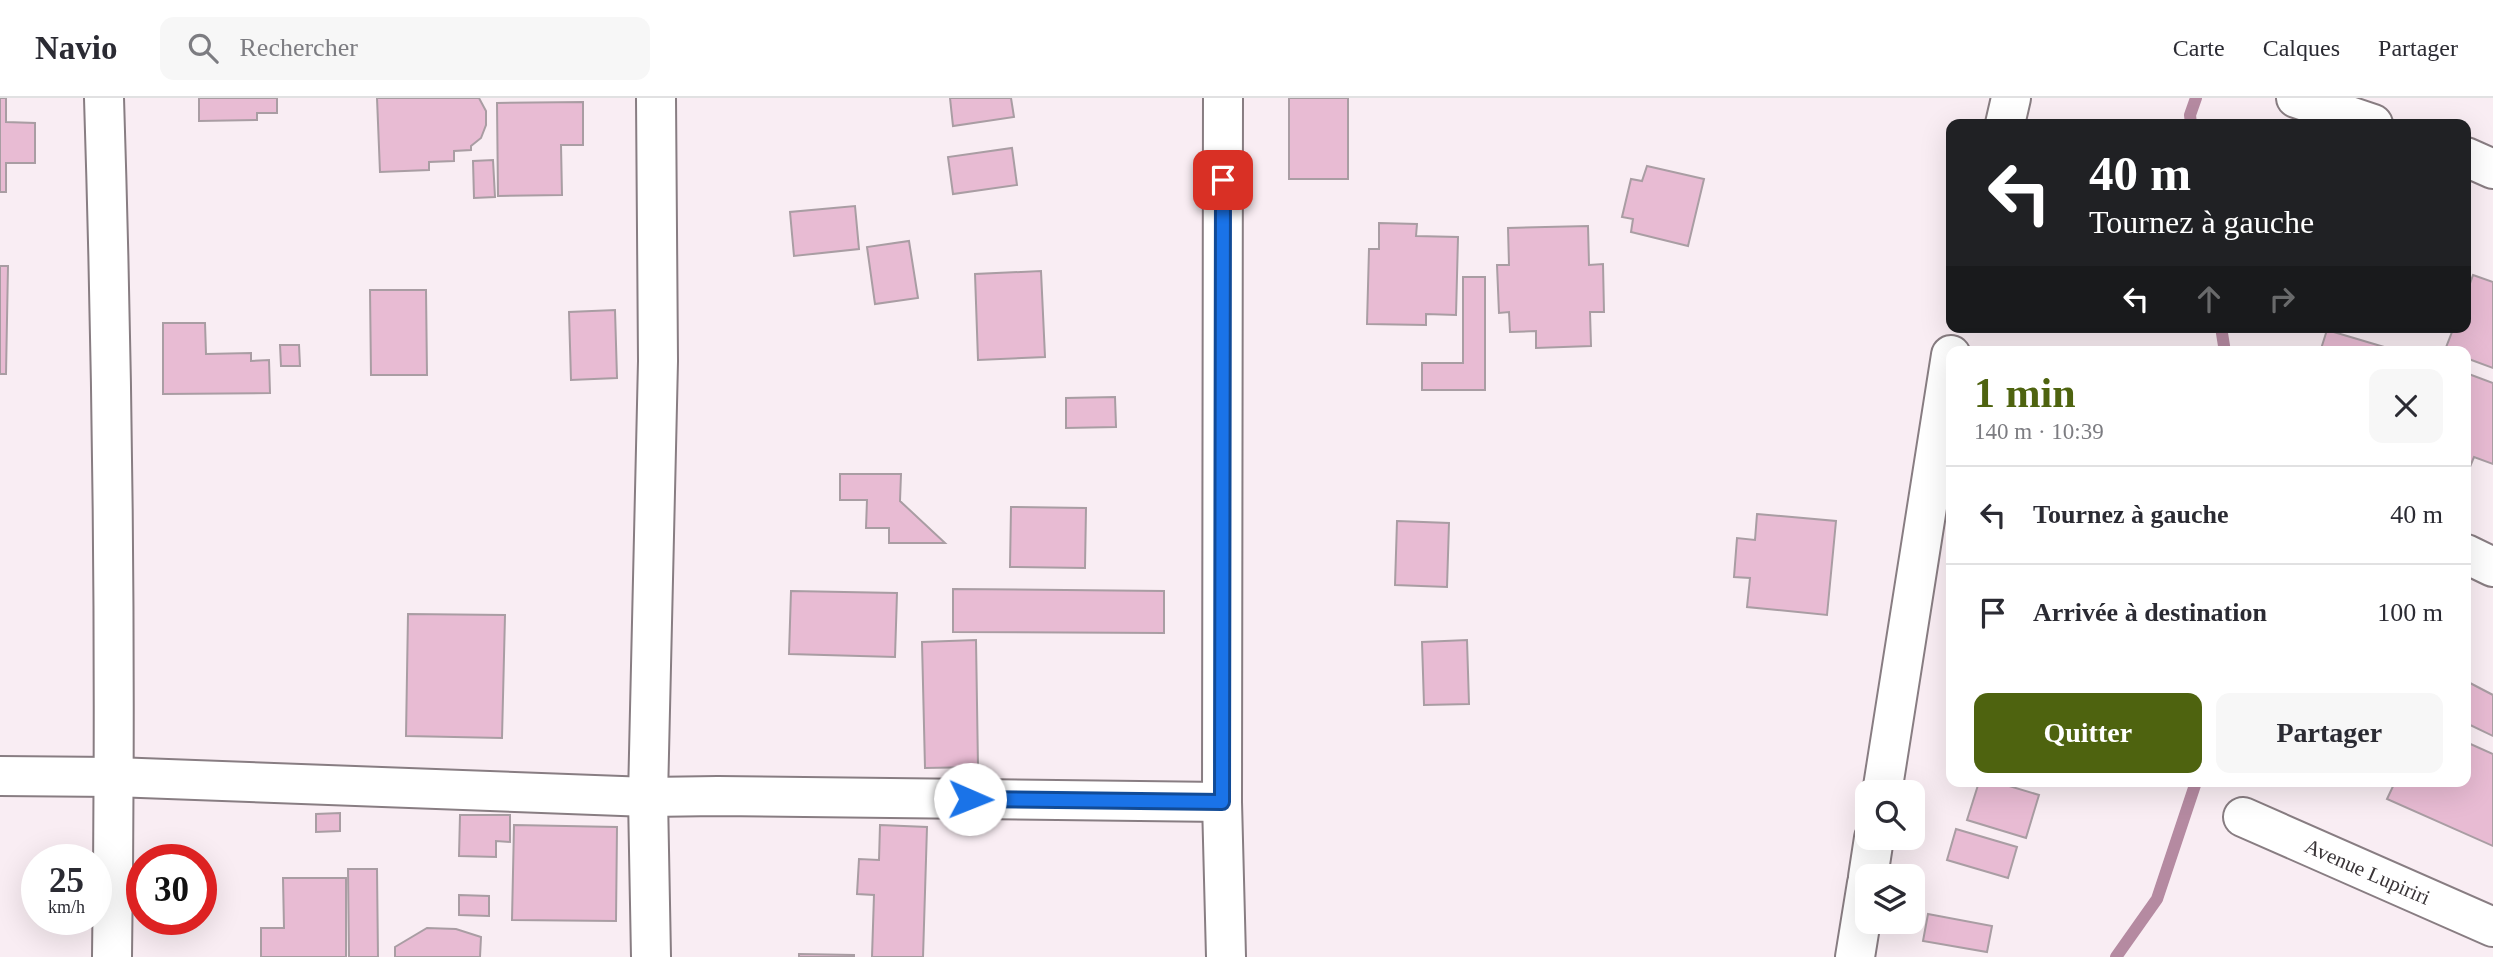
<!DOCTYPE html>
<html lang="fr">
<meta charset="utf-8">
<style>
:root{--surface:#fff;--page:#f7f7f7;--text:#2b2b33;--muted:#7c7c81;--line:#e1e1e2;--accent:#4e630f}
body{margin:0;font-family:"Times New Roman",serif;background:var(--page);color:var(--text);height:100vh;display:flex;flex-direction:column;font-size:26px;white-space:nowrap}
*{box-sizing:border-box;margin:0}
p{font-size:23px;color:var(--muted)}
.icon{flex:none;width:38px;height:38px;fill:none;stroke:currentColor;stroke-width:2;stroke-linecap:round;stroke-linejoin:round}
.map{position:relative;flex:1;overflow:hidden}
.side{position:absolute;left:1946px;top:248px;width:525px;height:441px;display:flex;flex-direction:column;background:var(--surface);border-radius:14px;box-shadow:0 7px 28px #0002}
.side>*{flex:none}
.banner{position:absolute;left:1946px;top:21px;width:525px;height:214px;border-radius:14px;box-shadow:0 7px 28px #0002;background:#202124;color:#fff;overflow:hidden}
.tools{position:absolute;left:1855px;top:682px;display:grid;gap:14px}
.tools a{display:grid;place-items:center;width:70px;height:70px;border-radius:14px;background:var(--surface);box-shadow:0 7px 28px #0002;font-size:35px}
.speed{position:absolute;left:21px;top:746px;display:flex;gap:14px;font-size:35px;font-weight:700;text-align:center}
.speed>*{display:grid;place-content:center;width:91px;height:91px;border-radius:50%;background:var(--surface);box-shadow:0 7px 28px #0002;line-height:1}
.speed small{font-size:18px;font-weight:400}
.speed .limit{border:10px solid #d22;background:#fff;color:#111}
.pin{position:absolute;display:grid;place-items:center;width:60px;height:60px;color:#fff;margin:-30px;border-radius:14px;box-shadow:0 4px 10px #0006}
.me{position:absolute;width:77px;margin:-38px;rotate:91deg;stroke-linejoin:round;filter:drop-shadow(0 0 5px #0008)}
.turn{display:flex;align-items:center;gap:24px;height:147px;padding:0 28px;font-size:32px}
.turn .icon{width:91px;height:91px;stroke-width:2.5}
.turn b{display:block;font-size:49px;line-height:60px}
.lanes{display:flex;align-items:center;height:66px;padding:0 28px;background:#0003;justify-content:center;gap:35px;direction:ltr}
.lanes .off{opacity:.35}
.round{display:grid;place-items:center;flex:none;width:74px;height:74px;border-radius:14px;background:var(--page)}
.head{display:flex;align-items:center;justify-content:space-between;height:119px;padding:0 28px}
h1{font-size:42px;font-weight:700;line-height:52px;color:var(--accent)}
.action{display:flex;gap:14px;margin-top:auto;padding:14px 28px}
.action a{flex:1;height:80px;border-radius:14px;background:var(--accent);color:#fff;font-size:28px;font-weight:700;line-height:80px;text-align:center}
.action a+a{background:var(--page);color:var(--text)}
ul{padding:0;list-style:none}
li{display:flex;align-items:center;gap:21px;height:98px;padding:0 28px;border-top:2px solid var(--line)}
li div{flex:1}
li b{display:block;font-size:26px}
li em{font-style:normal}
header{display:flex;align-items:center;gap:42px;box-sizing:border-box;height:98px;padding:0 35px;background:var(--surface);border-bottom:2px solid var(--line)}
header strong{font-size:33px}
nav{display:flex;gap:38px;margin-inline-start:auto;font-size:24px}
.search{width:490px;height:63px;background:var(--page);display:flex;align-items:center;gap:18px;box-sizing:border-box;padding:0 24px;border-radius:14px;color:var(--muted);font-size:26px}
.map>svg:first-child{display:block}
</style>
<header>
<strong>Navio</strong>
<div class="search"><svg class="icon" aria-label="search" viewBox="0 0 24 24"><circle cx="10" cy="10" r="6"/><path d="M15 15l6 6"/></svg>Rechercher</div>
<nav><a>Carte</a><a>Calques</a><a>Partager</a></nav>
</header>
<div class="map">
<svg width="2493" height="859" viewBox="0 0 2493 859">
<rect width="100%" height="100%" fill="#f9edf3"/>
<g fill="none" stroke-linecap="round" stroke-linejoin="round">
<path stroke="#b58aa1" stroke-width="12" d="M2191,26L2190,17L2196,0
M2221,229L2225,254
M2116,859L2157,801L2196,684"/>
</g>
<path fill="#e8bbd3" stroke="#a99da3" stroke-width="2" d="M0,0H6V24L35,25V65H6V94H0Z
M199,0H277V15H257V22L199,23Z
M377,0H479L486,13V27L481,40L471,48V52L454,53V63L429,64V72L380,74Z
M950,0H1011L1014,19L953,28Z
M1289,0H1348V81H1289Z
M583,4V47H561L562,97L498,98L497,5Z
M1012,50L1017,87L953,96L948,59Z
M493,62L495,99L474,100L473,63Z
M1647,68L1704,81L1688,148L1631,134L1633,121L1622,119L1631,81L1642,83Z
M855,108L859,151L794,158L790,114Z
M1379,125L1417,126L1416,138L1458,139L1456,217L1426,216V227L1367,226L1369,151H1379Z
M1588,128L1589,167L1603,166L1604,214H1590L1591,248L1536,250V233L1510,234L1509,214L1499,215L1497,167H1509L1508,130Z
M909,143L918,200L875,206L867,149Z
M0,168H8L6,276H0Z
M1041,173L1045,259L978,262L975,176Z
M2473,177L2493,184V270L2466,260V254L2445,252L2454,229H2466V197Z
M1463,179H1485V292H1422V265H1463Z
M370,192H426L427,277H371Z
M615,212L617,280L571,282L569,214Z
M163,225H205L206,256L251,255V263L269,262L270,295L163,296Z
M2327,232L2401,254H2320Z
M280,247H299L300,268H281Z
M2466,275L2493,285V366L2474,359L2467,376Z
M1115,299L1116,329L1066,330V300Z
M840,376H901L900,403L945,445H889V430H866L867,402H840Z
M1011,409L1086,410L1085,470L1010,469Z
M1757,416L1836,423L1827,517L1747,509L1750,480L1734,479L1737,440L1755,442Z
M1397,423L1449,425L1447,489L1395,487Z
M953,491L1164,493V535L953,534Z
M791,493L897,495L895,559L789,556Z
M408,516L505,517L502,640L406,638Z
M976,542L978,669L925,670L922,544Z
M1467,542L1469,606L1424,607L1422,544Z
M2470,585L2493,597V638L2466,625V594Z
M2466,644L2493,656V748L2387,701L2395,684H2466Z
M1979,684H1996L2039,697L2026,740L1967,722Z
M340,715V733L316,734V716Z
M460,717H510V744L496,743V759L459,758Z
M514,727L617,729L616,823L512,822Z
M880,727L927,729L923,859H872L874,797L857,796L859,761L879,762Z
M1956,731L2017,749L2008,780L1947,762Z
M348,771H377L378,859H349Z
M283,780H346V859H261V830H284Z
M459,797L489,798V818L459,817Z
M1928,816L1992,828L1987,854L1923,843Z
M427,830L456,831L481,839L480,859H395V849Z
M799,856L854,857V859H799Z"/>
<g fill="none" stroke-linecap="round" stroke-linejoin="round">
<g stroke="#887d82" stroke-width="42">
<g id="street">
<path d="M104,0C113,286 116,573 112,859"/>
<path d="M1223,0L1222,704L1226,859"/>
<path d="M2296,0L2373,26"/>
<path d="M2005,26L2011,0"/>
<path d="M2466,59L2493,71"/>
<path d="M2466,456L2493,469"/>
<path d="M0,678L114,679L648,699L718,698L1222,704"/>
<path d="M1882,695L1951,257"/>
<path id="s1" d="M2243,719L2493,829"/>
<path d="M1868,779L1874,740"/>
<path d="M651,859L648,699L658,263L656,0"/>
<path d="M1855,859L1867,785"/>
</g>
</g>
<use href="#street" stroke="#fff" stroke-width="38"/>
</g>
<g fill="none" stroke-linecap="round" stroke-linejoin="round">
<g stroke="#114b97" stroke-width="18">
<path id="route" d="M970,701L1222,704L1223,82"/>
</g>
<use href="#route" stroke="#1a73e8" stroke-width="12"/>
</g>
<g text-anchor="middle" stroke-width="5" stroke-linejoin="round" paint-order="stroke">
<g font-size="21" fill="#393437" stroke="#fff">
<text dy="7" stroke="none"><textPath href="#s1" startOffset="136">Avenue Lupiriri</textPath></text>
</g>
</g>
</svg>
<div class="tools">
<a><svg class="icon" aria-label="search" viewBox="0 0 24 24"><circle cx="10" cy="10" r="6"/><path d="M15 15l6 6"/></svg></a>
<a><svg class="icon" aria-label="layers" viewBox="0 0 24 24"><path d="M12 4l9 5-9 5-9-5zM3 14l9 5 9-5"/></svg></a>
</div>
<div class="speed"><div>25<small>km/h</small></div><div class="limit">30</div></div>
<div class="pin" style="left:1223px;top:82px;background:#d93025"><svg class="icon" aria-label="arrive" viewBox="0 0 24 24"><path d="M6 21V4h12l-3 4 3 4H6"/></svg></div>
<svg class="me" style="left:970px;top:701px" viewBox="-20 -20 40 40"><circle r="19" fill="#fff"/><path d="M0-13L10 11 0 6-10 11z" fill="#1a73e8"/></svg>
<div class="banner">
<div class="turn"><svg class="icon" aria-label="left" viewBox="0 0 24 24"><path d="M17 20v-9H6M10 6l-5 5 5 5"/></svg><div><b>40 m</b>Tournez à gauche</div></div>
<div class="lanes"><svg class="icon" aria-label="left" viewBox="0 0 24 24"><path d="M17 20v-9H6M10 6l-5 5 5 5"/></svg><svg class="icon off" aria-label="ahead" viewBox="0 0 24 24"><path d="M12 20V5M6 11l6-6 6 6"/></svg><svg class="icon off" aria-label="right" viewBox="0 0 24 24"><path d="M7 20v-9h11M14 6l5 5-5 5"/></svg></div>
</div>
<section class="side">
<div class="head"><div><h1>1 min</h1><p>140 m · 10:39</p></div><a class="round"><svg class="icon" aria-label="close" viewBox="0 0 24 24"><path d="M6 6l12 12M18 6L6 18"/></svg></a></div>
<ul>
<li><svg class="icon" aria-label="left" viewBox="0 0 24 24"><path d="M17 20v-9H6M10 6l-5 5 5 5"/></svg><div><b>Tournez à gauche</b></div><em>40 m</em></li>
<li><svg class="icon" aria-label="arrive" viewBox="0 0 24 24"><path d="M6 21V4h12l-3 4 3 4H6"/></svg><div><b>Arrivée à destination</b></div><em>100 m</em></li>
</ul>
<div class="action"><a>Quitter</a><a>Partager</a></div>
</section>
</div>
